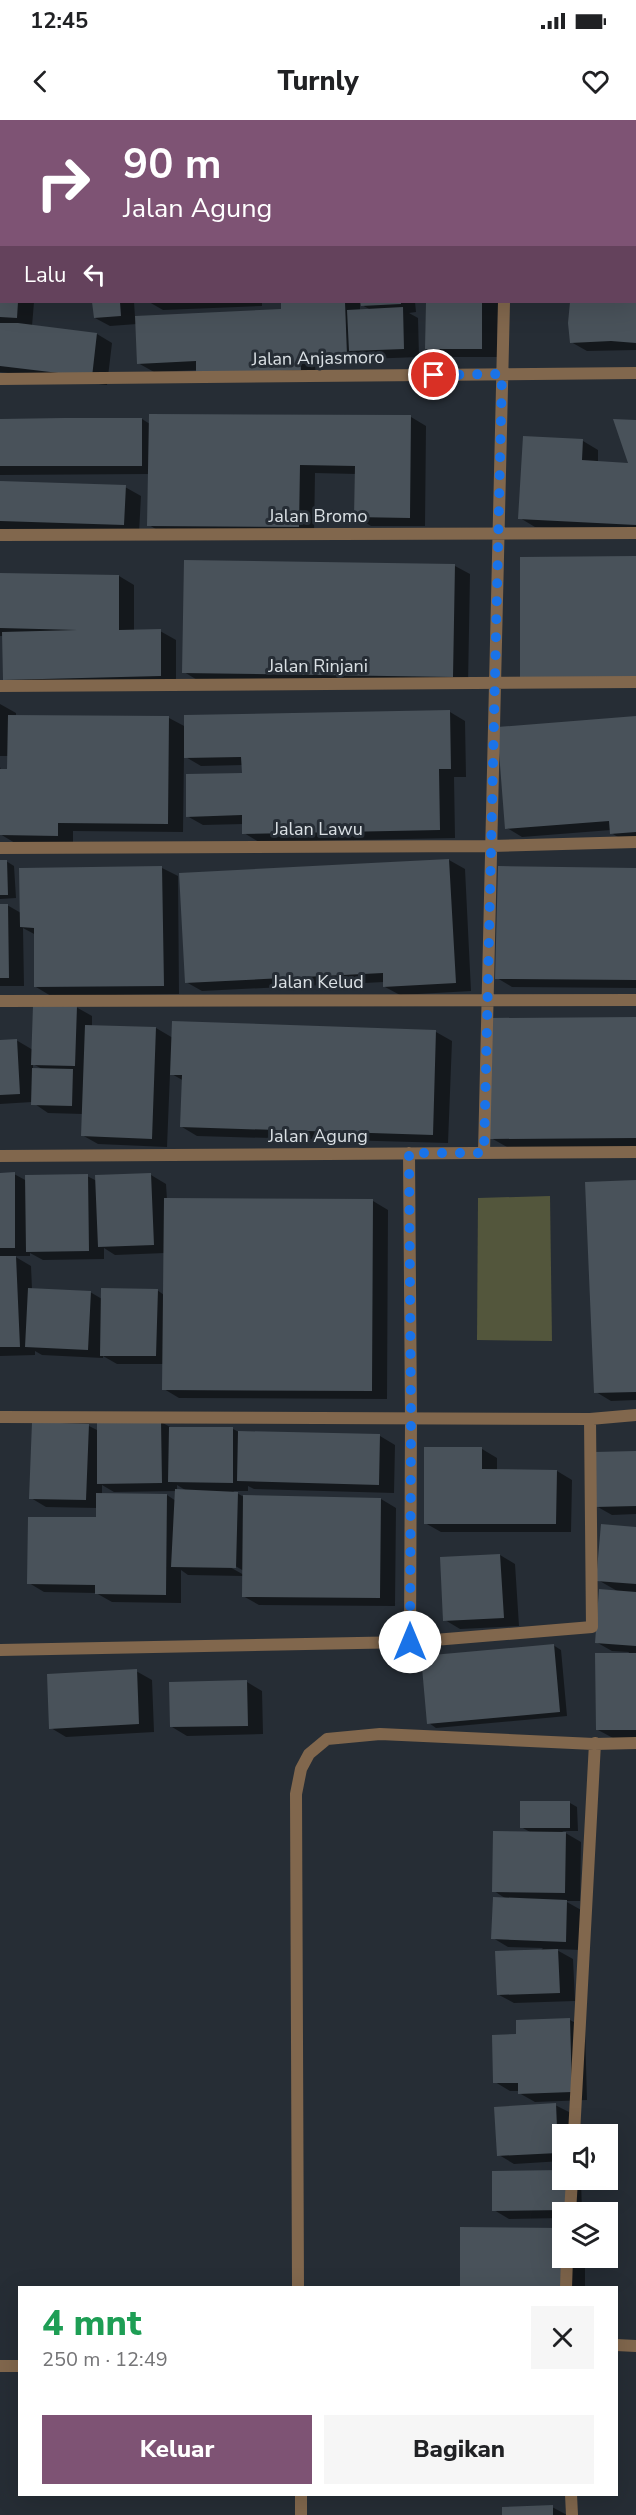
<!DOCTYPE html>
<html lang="id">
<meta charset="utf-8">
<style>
:root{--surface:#fff;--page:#f6f6f6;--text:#202124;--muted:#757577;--accent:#7e5374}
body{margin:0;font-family:"Nunito Sans",sans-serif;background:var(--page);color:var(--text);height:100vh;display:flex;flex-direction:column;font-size:22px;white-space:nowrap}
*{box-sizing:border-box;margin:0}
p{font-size:20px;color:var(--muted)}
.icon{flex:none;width:33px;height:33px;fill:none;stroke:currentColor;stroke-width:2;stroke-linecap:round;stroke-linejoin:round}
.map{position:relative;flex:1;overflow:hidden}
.side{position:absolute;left:18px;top:2166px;width:600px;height:210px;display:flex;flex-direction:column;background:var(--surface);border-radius:0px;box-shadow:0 6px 24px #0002}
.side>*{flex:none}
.banner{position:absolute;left:0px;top:0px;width:636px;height:183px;box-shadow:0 6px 24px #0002;background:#7e5374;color:#fff;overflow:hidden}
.fabs{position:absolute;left:552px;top:2004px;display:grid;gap:12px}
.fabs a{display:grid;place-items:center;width:66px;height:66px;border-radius:0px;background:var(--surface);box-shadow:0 6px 24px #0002;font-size:30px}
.pin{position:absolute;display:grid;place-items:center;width:51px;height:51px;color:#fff;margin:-26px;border:3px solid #fff;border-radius:50%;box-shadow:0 2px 6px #0007}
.me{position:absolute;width:66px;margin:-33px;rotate:0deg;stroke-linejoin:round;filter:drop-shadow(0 0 4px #0008)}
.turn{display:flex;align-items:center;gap:21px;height:126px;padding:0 24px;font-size:27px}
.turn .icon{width:78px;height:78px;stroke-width:2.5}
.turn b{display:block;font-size:42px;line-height:51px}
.then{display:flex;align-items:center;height:57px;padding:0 24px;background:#0003;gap:12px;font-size:22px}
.round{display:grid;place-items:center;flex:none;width:63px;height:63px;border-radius:0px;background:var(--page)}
.headline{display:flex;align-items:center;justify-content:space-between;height:102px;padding:0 24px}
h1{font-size:36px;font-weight:800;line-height:45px;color:#1e9e55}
.primary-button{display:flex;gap:12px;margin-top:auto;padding:12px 24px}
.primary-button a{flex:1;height:69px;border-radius:0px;background:var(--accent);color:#fff;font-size:24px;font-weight:800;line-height:69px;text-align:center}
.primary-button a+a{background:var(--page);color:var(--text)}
.status{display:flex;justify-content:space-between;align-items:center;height:42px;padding:0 30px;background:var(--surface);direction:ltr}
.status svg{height:16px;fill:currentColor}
header{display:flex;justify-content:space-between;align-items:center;height:78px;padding:0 24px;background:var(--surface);font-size:27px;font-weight:800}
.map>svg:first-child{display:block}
</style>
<div class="status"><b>12:45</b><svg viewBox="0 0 49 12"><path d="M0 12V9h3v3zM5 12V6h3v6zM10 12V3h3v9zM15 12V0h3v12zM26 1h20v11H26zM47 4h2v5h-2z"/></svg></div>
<header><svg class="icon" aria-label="back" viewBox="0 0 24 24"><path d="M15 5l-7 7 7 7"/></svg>Turnly<svg class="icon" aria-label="heart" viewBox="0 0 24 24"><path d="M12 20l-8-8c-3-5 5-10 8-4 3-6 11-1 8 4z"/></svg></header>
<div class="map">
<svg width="636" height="2395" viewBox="0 0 636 2395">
<rect width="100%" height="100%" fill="#262d35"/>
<path fill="#53563c" d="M550,1076L552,1221L477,1220L478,1078Z"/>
<path fill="#0007" fill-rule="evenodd" d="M0,0H51V2H2V49Z
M107,0H401V2H107Z
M518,0H636V93L634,2Z
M0,61H2L0,105Z
M634,115L636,230L587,231L571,222V182H634Z
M0,169L2,182H34L32,206L97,214L112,223L107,265L0,252Z
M94,182H134L135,197L283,191L282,182H415L416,192L409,193L418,198L419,237L366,239L362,237V243L315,245L316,258L198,250L154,252L138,243L137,204L110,206L95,198ZM360,184L371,190L360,191Z
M149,182H262V186L163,190Z
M427,182H498L497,237H442L426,228Z
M411,297L426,306L425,406H371L356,397V354L315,353L314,416L164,414L149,405V354L0,355V301L142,299L150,304Z
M636,302V412L535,407L520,398L525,318L583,321L598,330V342L630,344Z
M0,363L125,367L141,376L139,413L0,409Z
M455,446L470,454L468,565L199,561L184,552Z
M0,454L119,456L134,465V511H160L176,520V564L20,568L5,559L4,516H0Z
M0,584L16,593V596L169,598L186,607L450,592L465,601L466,657H454L455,718L259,722L244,713V704L203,705L187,696L243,654V645L201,646L184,636L183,712L73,711V724L15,723L0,714V647L1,650H9V636H0Z
M636,598V721L627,722L611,713V710L522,717L507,708Z
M449,740L465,749L471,871L400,875L385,867L384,862L202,871L186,862Z
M6,741L14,746L16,778L0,779V742Z
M162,748L178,756L179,874L51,876L36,867V815L23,808L24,866H0V785H7L21,793L20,749Z
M636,750V868L512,867L497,858Z
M76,887L92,896V907L156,908L173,918L174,903L436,912L452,921L448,1023L197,1016L182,1007L184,961L170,953L167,1027L98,1024L82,1015L83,994L48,993L32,982L0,984V921L16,920L33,930ZM33,944L42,949H33Z
M636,899V1027H507L491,1018Z
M0,1054H14L27,1061L87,1056L97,1061L151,1055L166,1064L167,1080L373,1081L388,1090L387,1279L179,1278L164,1269V1244H117L103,1236V1238L42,1235L35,1231V1235L0,1236ZM104,1128L115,1135L165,1133L164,1175L157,1170L102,1179L90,1172L32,1169L31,1146L14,1136H30V1133L43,1140L104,1139Z
M636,1062V1280L611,1281L596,1272Z
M161,1302L172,1308L233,1309L239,1312L380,1316L395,1325L394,1373L254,1369L248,1366V1371H233L244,1377L381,1379L396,1388L395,1486L259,1485L243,1476V1456L188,1455L181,1450V1483L112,1482L96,1473L44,1472L29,1463L97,1399V1388L46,1387L31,1378L89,1306L99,1311ZM102,1365L114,1372L176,1371V1381L167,1375H102ZM177,1365L187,1371H177ZM230,1443L244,1451V1455L228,1446Z
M482,1329L497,1338V1351H557L572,1360L571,1412H441L425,1403Z
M636,1333V1394L612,1395L596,1386Z
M636,1409V1618H613L598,1610L629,1532L612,1531L596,1522L619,1472L598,1460Z
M500,1435L515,1444L519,1506L460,1509L445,1500Z
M553,1525L561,1530L567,1596L436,1608L429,1603Z
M136,1551L152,1560L154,1612L66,1617L51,1608Z
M247,1562L262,1571L263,1614L187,1616L172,1607Z
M570,1683L577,1687L578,1711H562L581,1722L580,1781H565L583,1791L581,1830L555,1829L573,1839L575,1881L514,1883L499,1875L543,1828L508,1827L493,1818L508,1780L494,1771L532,1713L521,1707Z
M570,1900L585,1908L587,1980L535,1982L519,1973V1971H510L495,1962L518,1915Z
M555,1985L571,1993L572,2014H562V2041L514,2044L499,2035Z
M562,2052V2060L581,2061L582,2092H562V2098L509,2099L494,2090L493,2053Z
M462,2109H562V2138H585V2168H461Z
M511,2374H541L514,2376Z
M552,2387L567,2395H504Z"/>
<path fill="#49525a" d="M0,182H18L17,198L0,197Z
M92,182H120L121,196L94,198Z
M281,182H345L347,235L300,237L301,250L196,255V241L137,244L135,196L281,189Z
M360,182H401V184L361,186Z
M426,182H482V229H425Z
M570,182H636V223L611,221L570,223L568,203Z
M403,187L404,229L349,231L347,190Z
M0,203H18L97,213L92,257L0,246Z
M149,294L411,295L410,398L354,397L355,346L300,345L299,407L147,406Z
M64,298H142V346H0V299Z
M613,299L636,300V405L518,399L523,316L583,319L582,340L628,343Z
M0,361L126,365L124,405L0,401Z
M636,436V557H520V437Z
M184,440L455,444L453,557L182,553Z
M0,453L119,455V510L161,509V556L3,560L2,512L77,510L0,508Z
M450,590L451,649H439L440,710L242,714V695L186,697V654L242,653L241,637L184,638V595Z
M8,595L169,596L168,704L58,703V716L0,715V649H7Z
M636,596V712L610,714L609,701L505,709L497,607Z
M449,739L456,863L383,867V853L185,863L179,753Z
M0,740H7L8,775H0Z
M162,746L164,866L34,867V808L20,807L19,748Z
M498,746L636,748V860L495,859Z
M0,784H8L9,858H0Z
M33,885L77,886L75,946L31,945Z
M636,897V1018L490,1019V898Z
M172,901L436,910L433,1015L180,1007L182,955H170Z
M85,905L156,907L152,1019L81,1016Z
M17,919L20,974L0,975V920Z
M32,948L73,949L72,986L31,985Z
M15,1052V1128H0V1053Z
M151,1053L154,1125L98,1127L95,1055Z
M88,1054L89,1131L26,1132L25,1055Z
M636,1060V1272L594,1273L585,1062Z
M164,1078L373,1079L372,1271L162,1270Z
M0,1136H16L20,1227H0Z
M28,1168L91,1171L88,1230L25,1227Z
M101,1168L158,1169L156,1236H100Z
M161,1300L162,1363L97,1364V1301Z
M32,1302L89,1304L86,1380L29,1379Z
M169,1307H233V1363L168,1362Z
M238,1311L380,1314L379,1365L237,1361Z
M424,1327H482V1349L557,1350L556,1404H424Z
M636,1331V1386L595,1387L594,1332Z
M175,1369L238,1372L236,1448L171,1447Z
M96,1373L167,1374L166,1475L95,1474V1465L27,1464L28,1397H96Z
M243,1375L381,1378L380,1478L242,1477Z
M601,1404L636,1407V1464L596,1461Z
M500,1434L504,1498L443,1501L440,1437Z
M599,1469L636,1472V1526L595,1523Z
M554,1524L560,1592L427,1604L421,1536Z
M595,1533H636V1610H596Z
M137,1549L139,1604L49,1609L47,1554Z
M247,1560L248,1606L170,1607L169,1562Z
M520,1681H570V1708H520Z
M493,1711L566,1712L565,1773L492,1772Z
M493,1777L567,1780L566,1822L491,1819Z
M558,1829L560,1873L497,1875L495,1831Z
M570,1898L572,1972L518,1974V1963H493L492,1915L516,1914V1900Z
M556,1983L558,2033L497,2036L494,1987Z
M562,2050V2060H566L567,2090L492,2091V2051Z
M460,2107L562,2108L564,2168H460Z
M553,2385V2395H502V2387Z"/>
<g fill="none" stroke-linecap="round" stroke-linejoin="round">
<path stroke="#81674d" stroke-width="12" d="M508,2V0
M634,92H636
M0,111H2
M0,259L636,253
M0,415L636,413
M0,566L636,562
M0,728L491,726L636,722
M0,881L636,880
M409,1033L411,1299L410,1522L592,1507L590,1299
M484,1033L504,182
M0,1036L636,1032
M0,1297L590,1299L636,1295
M0,1530L410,1522
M574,2014L595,1623
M570,2092L572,2060
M298,2168L296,1674L301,1649L309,1634L327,1619L380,1614L594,1624L636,1623
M566,2168L567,2138
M616,2225L636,2226
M0,2246H20
M301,2374V2395
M571,2374L572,2395"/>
</g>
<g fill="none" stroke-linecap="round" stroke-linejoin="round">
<path stroke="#1a73e8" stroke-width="10" stroke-dasharray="0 18" d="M410,1522L411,1299L409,1033H484L502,254L434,255"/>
</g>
<g text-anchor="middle" stroke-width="6" stroke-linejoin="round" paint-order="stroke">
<g font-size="18" fill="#dae0e4" stroke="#262d35">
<text transform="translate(318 238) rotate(-1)" y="6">Jalan Anjasmoro</text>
<text x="318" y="402">Jalan Bromo</text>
<text x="318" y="552">Jalan Rinjani</text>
<text x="318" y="715">Jalan Lawu</text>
<text x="318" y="868">Jalan Kelud</text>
<text x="318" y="1022">Jalan Agung</text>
</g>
</g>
</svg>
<div class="fabs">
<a><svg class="icon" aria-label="sound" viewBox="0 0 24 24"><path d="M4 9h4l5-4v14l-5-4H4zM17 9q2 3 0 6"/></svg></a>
<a><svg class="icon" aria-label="layers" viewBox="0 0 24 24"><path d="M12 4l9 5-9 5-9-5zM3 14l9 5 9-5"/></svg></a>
</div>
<div class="pin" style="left:434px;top:255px;background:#d93025"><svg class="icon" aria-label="arrive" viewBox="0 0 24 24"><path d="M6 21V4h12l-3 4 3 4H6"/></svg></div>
<svg class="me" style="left:410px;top:1522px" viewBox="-20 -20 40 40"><circle r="19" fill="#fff"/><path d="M0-13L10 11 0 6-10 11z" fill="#1a73e8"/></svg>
<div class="banner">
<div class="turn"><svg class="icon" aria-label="right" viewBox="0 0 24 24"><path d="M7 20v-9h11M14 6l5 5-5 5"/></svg><div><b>90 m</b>Jalan Agung</div></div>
<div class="then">Lalu<svg class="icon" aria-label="left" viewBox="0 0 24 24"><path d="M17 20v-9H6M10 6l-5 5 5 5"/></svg></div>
</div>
<section class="side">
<div class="headline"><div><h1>4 mnt</h1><p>250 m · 12:49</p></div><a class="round"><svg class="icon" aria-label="close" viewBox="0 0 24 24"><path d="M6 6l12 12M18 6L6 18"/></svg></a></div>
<div class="primary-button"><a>Keluar</a><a>Bagikan</a></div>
</section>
</div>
